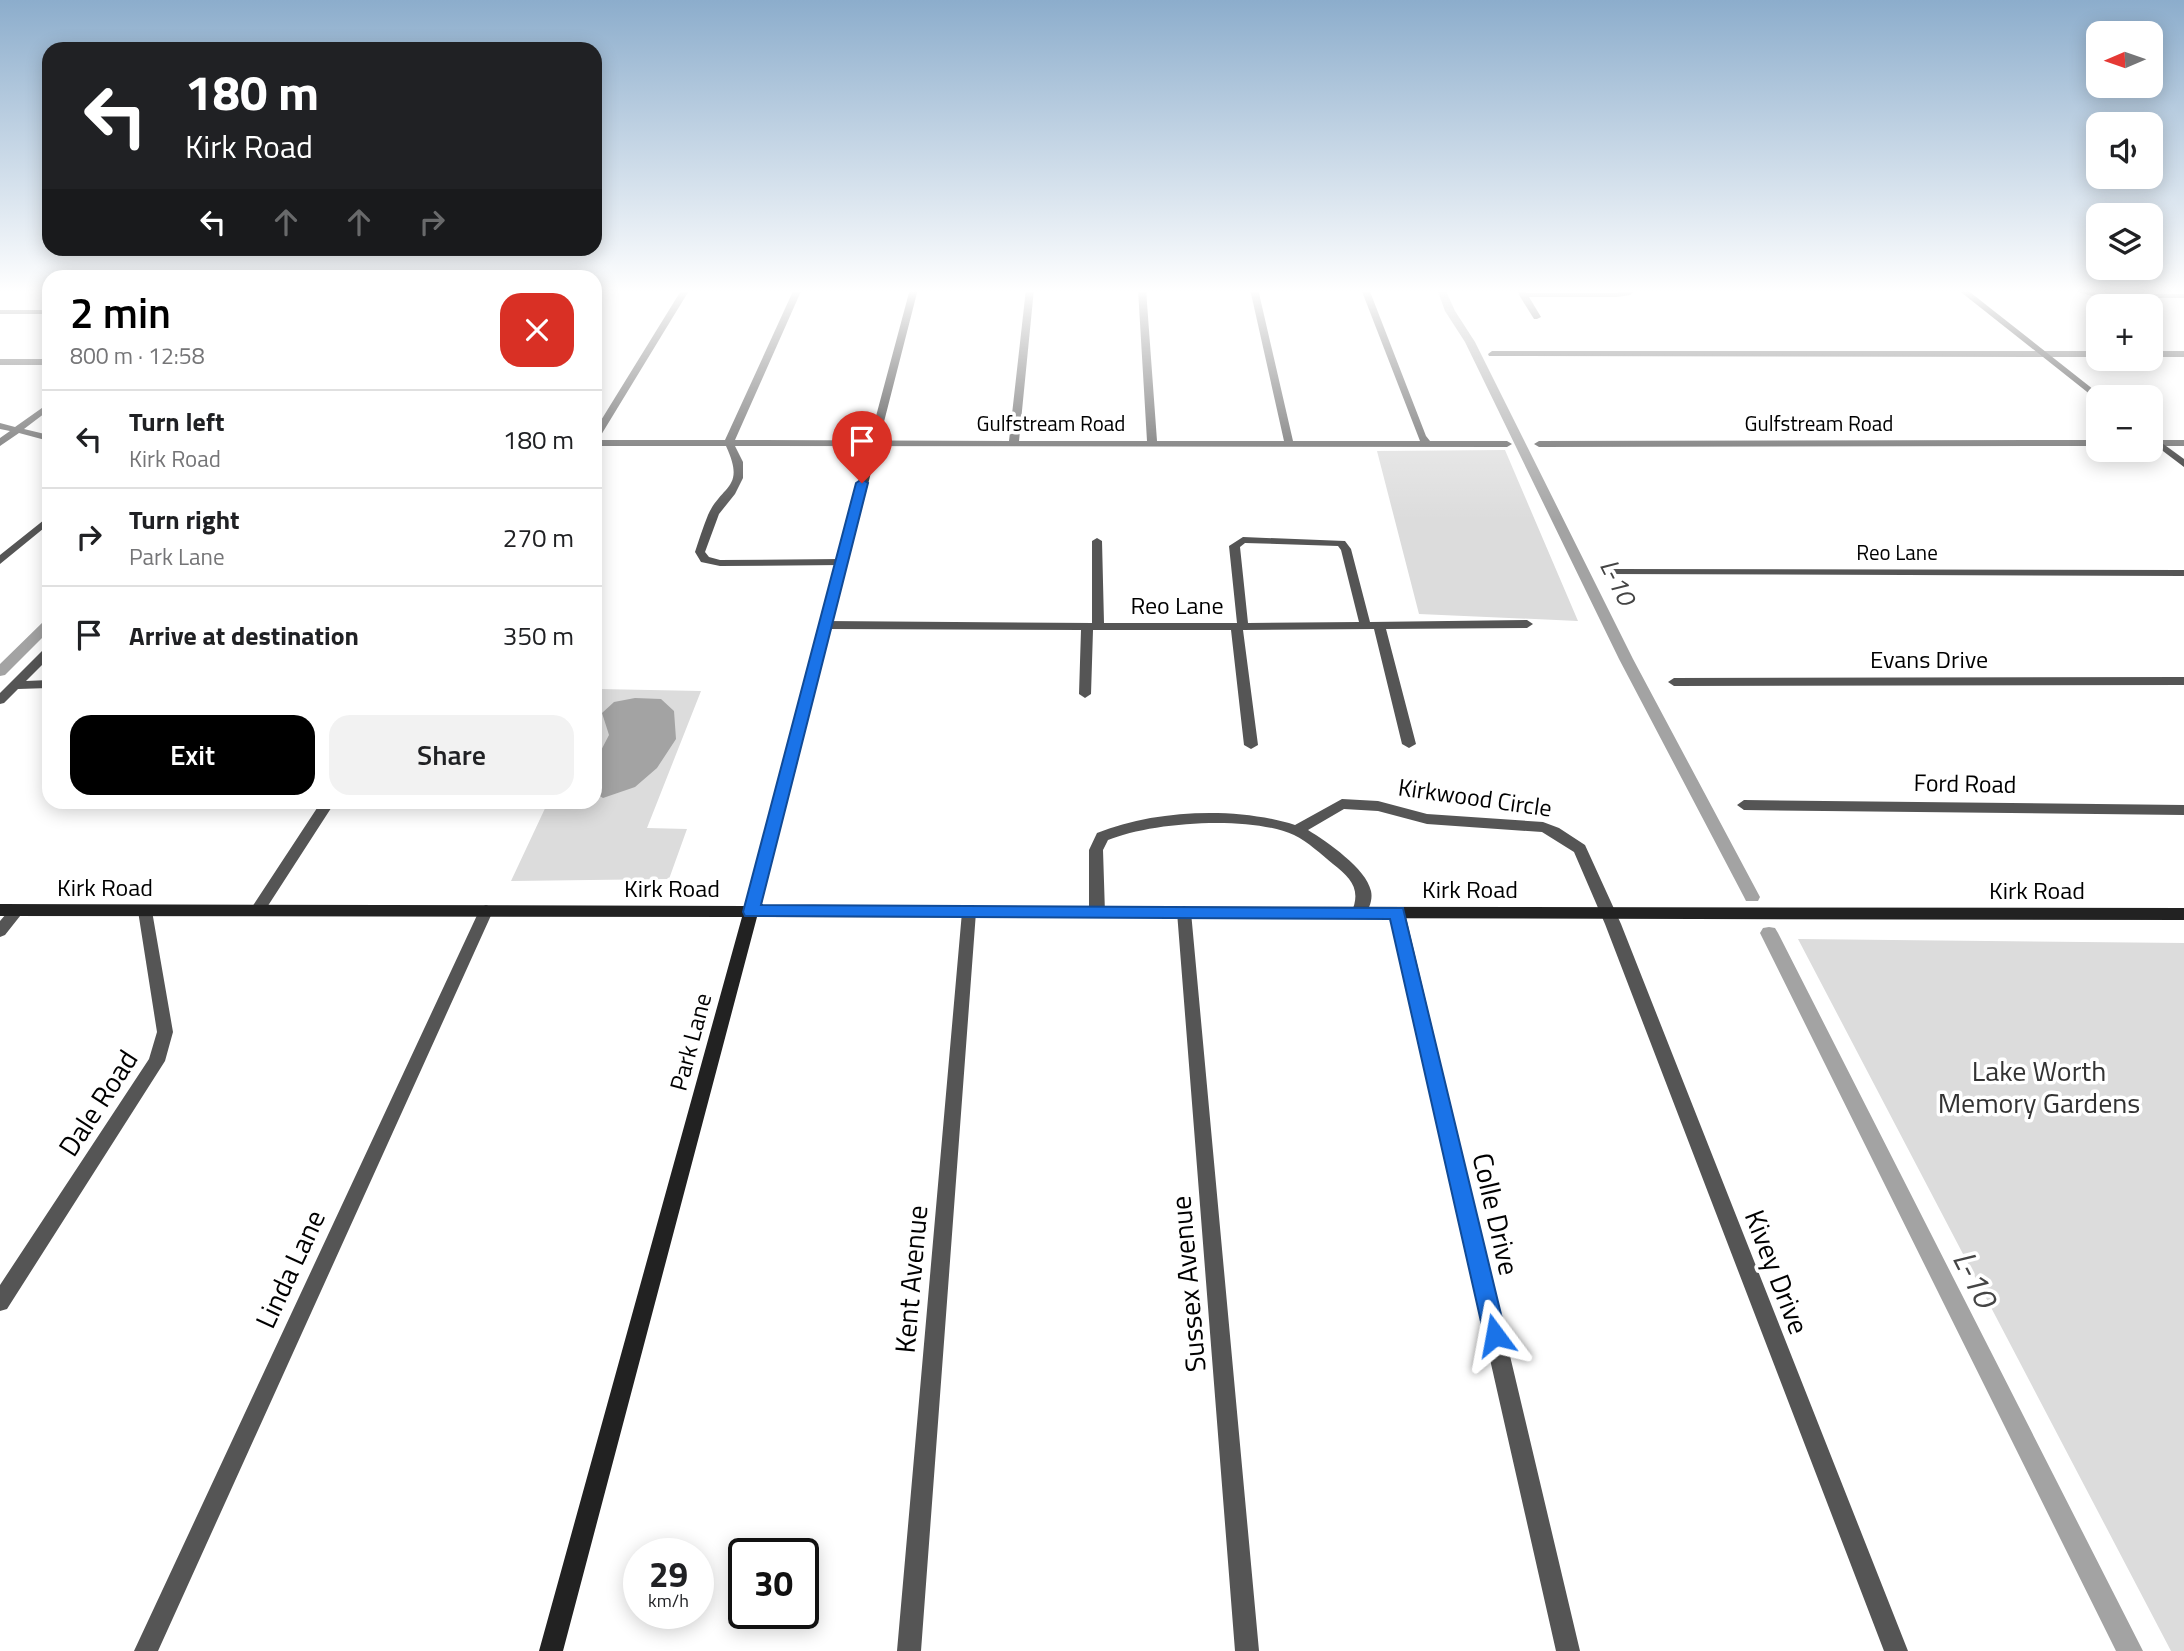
<!DOCTYPE html>
<meta charset="utf-8">
<style>
:root{--surface:#fff;--page:#f2f2f2;--text:#202124;--muted:#757577;--line:#e0e0e0;--accent:#000}
body{margin:0;font-family:"Titillium Web",sans-serif;background:var(--page);color:var(--text);height:100vh;display:flex;flex-direction:column;font-size:26px;white-space:nowrap}
*{box-sizing:border-box;margin:0}
p{font-size:23px;color:var(--muted)}
.icon{flex:none;width:38px;height:38px;fill:none;stroke:currentColor;stroke-width:2;stroke-linecap:round;stroke-linejoin:round}
.map{position:relative;flex:1;overflow:hidden}
.side{position:absolute;left:42px;top:270px;width:560px;height:539px;display:flex;flex-direction:column;background:var(--surface);border-radius:21px;box-shadow:0 4px 18px #0003}
.side>*{flex:none}
.top-card{position:absolute;left:42px;top:42px;width:560px;height:214px;border-radius:21px;box-shadow:0 4px 18px #0003;background:#202124;color:#fff;overflow:hidden}
.needle{width:46px;rotate:268deg}
.tools{position:absolute;left:2086px;top:21px;display:grid;gap:14px}
.tools a{display:grid;place-items:center;width:77px;height:77px;border-radius:14px;background:var(--surface);box-shadow:0 4px 18px #0003;font-size:35px}
.speed{position:absolute;left:623px;top:1538px;display:flex;gap:14px;font-size:35px;font-weight:700;text-align:center}
.speed>*{display:grid;place-content:center;width:91px;height:91px;border-radius:50%;background:var(--surface);box-shadow:0 4px 18px #0003;line-height:1}
.speed small{font-size:18px;font-weight:400}
.speed .limit{border:4px solid #111;border-radius:10px;background:#fff;color:#111}
.pin{position:absolute;display:grid;place-items:center;width:60px;height:60px;color:#fff;margin:-72px -30px;border-radius:50% 50% 50% 0;rotate:-45deg;box-shadow:0 0 7px #0007}
.pin .icon{rotate:45deg}
.me{position:absolute;width:77px;margin:-38px;rotate:347deg;stroke-linejoin:round;filter:drop-shadow(0 0 5px #0008)}
.turn{display:flex;align-items:center;gap:24px;height:147px;padding:0 28px;font-size:32px}
.turn .icon{width:91px;height:91px;stroke-width:2.5}
.turn b{display:block;font-size:49px;line-height:60px}
.lanes{display:flex;align-items:center;height:66px;padding:0 28px;background:#0003;justify-content:center;gap:35px;direction:ltr}
.lanes .off{opacity:.35}
.round{display:grid;place-items:center;flex:none;width:74px;height:74px;border-radius:21px;background:var(--page)}
.headline{display:flex;align-items:center;justify-content:space-between;height:119px;padding:0 28px}
h1{font-size:42px;font-weight:600;line-height:52px;color:var(--accent)}
.primary-button{display:flex;gap:14px;margin-top:auto;padding:14px 28px}
.primary-button a{flex:1;height:80px;border-radius:21px;background:var(--accent);color:#fff;font-size:28px;font-weight:600;line-height:80px;text-align:center}
.primary-button a+a{background:var(--page);color:var(--text)}
ul{padding:0;list-style:none}
li{display:flex;align-items:center;gap:21px;height:98px;padding:0 28px;border-top:2px solid var(--line)}
li div{flex:1}
li b{display:block;font-size:26px}
li em{font-style:normal}
.map>svg:first-child{display:block}
</style>
<div class="map">
<svg width="2184" height="1651" viewBox="0 0 2184 1651">
<rect width="100%" height="100%" fill="#fff"/>
<path fill="#dcdcdc" d="M1505,450L1578,621L1419,614L1377,451Z
M599,689L701,691L647,828L687,829L669,879L511,881L548,802H595V698Z
M1798,939L2184,943V1651H2171Z"/>
<path fill="#a3a3a3" d="M635,698L661,699L674,711L676,739L657,768L635,787L603,798L595,793V762L609,735L602,713L614,702Z"/>
<g fill="none" stroke-linecap="round" stroke-linejoin="round">
<path fill="#a3a3a3" fill-rule="evenodd" d="M1437,289H1445L1455,311L1475,342L1633,659L1760,897L1758,901H1746L1744,897L1619,659L1465,342L1445,311Z
M49,620V631L5,675L0,676V664L44,621Z
M1769,927L1775,928L1778,933L2143,1651H2116L1760,933L1763,928Z"/>
<path fill="#555" fill-rule="evenodd" d="M682,289H690L598,440H725L794,289H802L735,440L1009,441L1026,289H1034L1019,441H1147L1138,289H1146L1157,441H1284L1250,289H1258L1293,441H1420L1361,289H1369L1426,436L1430,441H1507L1512,444L1507,447L735,446L743,462V478L735,494L719,514L705,552L709,557L720,560L842,559L847,562L842,565L720,566L701,562L695,552C699,540 703,527 708,515C722,484 746,489 726,446H595V430Z
M1518,289H1524L1526,293H1616L1636,289L1630,295L1616,297H1529L1541,317L1537,319H1534L1519,295Z
M2068,289H2081L2099,294H2184V298H2099Z
M0,310H49V314H0Z
M1492,351H2098V357L1489,356L1488,354Z
M2151,351H2184V357H2151Z
M0,359H49V365H0Z
M49,403V410L24,429L49,435V441L19,433L0,446V438L10,431L0,429V423L15,427Z
M2098,440V446L1539,447L1534,444L1539,441Z
M2151,440H2184V446H2151Z
M49,516V524L0,564V555Z
M1243,537L1345,541L1351,549L1370,622L1527,620L1533,624L1527,628L1386,629L1416,744L1409,748L1402,744L1374,629L1243,630L1258,745L1251,749L1244,745L1231,630H1093L1091,694L1085,698L1079,694L1081,630L826,629L820,625L826,621L1092,623V541L1097,538L1102,541L1104,623H1237L1229,546ZM1245,543L1338,546L1341,550L1359,622L1248,623L1240,547Z
M1610,569L2184,570V576L1606,574L1604,572Z
M49,647V658L26,681L49,680V688L18,689L4,703L0,704V693L45,648Z
M2184,677V685L1674,686L1668,682L1674,678Z
M1342,799L1378,801L1427,814L1543,822L1559,828L1585,845L1621,924L1908,1651H1884L1605,924L1574,852L1542,832L1427,824L1378,811L1344,809L1308,830C1327,842 1366,868 1371,891C1373,900 1369,909 1364,917H1354L1351,913C1362,890 1351,878 1333,864C1321,854 1308,842 1294,835C1250,815 1151,822 1108,840L1103,850L1105,913L1102,917H1092L1089,913V850L1097,833C1153,810 1236,806 1295,825Z
M1744,800L2184,805V815L1744,810L1737,805Z
M321,802H335L262,915H252L250,911L252,907Z
M17,905L22,907L24,911L5,935L0,937V921L12,907Z
M145,905L150,907L152,911L173,1032L165,1061L7,1309L0,1311V1285L149,1059L157,1032L138,911L140,907Z
M486,905L491,907L493,911L158,1651H134L479,911L481,907Z
M969,906L974,908L976,912L921,1651H897L962,912L964,908Z
M1184,906L1189,908L1191,912L1259,1651H1235L1177,912L1179,908Z
M1397,907L1402,909L1405,913L1580,1651H1556L1389,913L1392,909Z"/>
<path fill="#222" fill-rule="evenodd" d="M910,289H918L760,906L2184,908V920L757,917L563,1651H539L742,917L0,916V904L745,906Z
M1957,289H1966L2103,397L2096,399Z
M2151,435L2184,459V467L2151,442Z"/>
</g>
<linearGradient id="sky" x2="0" y2="1"><stop stop-color="#8cadcc"/><stop offset="0.56" stop-color="#fff"/><stop offset="1" stop-color="#fff" stop-opacity="0"/></linearGradient>
<rect width="2184" height="520" fill="url(#sky)"/>
<path fill="#1a73e8" stroke="#114b97" stroke-width="2" d="M862,479L868,483L761,905L1403,908L1506,1335L1503,1343L1495,1346L1487,1343L1484,1335L1390,919L745,916L743,912L856,483Z"/>
<g text-anchor="middle" stroke-width="7" stroke-linejoin="round" paint-order="stroke">
<g font-size="21" fill="#000" stroke="#fff">
<text x="1051" y="431">Gulfstream Road</text>
<text x="1819" y="431">Gulfstream Road</text>
<text x="1897" y="560">Reo Lane</text>
</g>
<g font-size="24" fill="#000" stroke="#fff">
<text x="1177" y="614">Reo Lane</text>
<text x="1929" y="668">Evans Drive</text>
<text transform="translate(1965 784) rotate(1)" y="8">Ford Road</text>
<text transform="translate(1475 798) rotate(8)" y="8">Kirkwood Circle</text>
<text x="105" y="896">Kirk Road</text>
<text x="672" y="897">Kirk Road</text>
<text x="1470" y="898">Kirk Road</text>
<text x="2037" y="899">Kirk Road</text>
<text transform="translate(691 1042) rotate(-75)" y="8">Park Lane</text>
</g>
<g font-size="26" font-style="italic" fill="#444" stroke="#fff">
<text transform="translate(1618 582) rotate(63)" y="9">L-10</text>
</g>
<g font-size="28" fill="#333" stroke="#fff">
<text x="2039" y="1081">Lake Worth<tspan x="2039" dy="32">Memory Gardens</tspan></text>
</g>
<g font-size="28" fill="#000" stroke="#fff">
<text transform="translate(98 1103) rotate(-57)" y="10">Dale Road</text>
<text transform="translate(1496 1214) rotate(77)" y="10">Colle Drive</text>
<text transform="translate(290 1269) rotate(-65)" y="10">Linda Lane</text>
<text transform="translate(1777 1272) rotate(69)" y="10">Kivey Drive</text>
<text transform="translate(911 1279) rotate(-85)" y="10">Kent Avenue</text>
<text transform="translate(1188 1284) rotate(-95)" y="10">Sussex Avenue</text>
</g>
<g font-size="32" font-style="italic" fill="#444" stroke="#fff">
<text transform="translate(1975 1279) rotate(63)" y="11">L-10</text>
</g>
</g>
</svg>
<div class="tools">
<a><svg class="needle" viewBox="-14 -14 28 28"><path d="M0-13l5 13h-10z" fill="#e53935"/><path d="M0 13l5-13h-10z" fill="#757577"/></svg></a>
<a><svg class="icon" aria-label="sound" viewBox="0 0 24 24"><path d="M4 9h4l5-4v14l-5-4H4zM17 9q2 3 0 6"/></svg></a>
<a><svg class="icon" aria-label="layers" viewBox="0 0 24 24"><path d="M12 4l9 5-9 5-9-5zM3 14l9 5 9-5"/></svg></a>
<a>+</a>
<a>−</a>
</div>
<div class="speed"><div>29<small>km/h</small></div><div class="limit">30</div></div>
<div class="pin" style="left:862px;top:483px;background:#d93025"><svg class="icon" aria-label="arrive" viewBox="0 0 24 24"><path d="M6 21V4h12l-3 4 3 4H6"/></svg></div>
<svg class="me" style="left:1495px;top:1335px" viewBox="-20 -20 40 40"><path d="M0-17L14 15 0 8-14 15z" fill="#1a73e8" stroke="#fff" stroke-width="4"/></svg>
<div class="top-card">
<div class="turn"><svg class="icon" aria-label="left" viewBox="0 0 24 24"><path d="M17 20v-9H6M10 6l-5 5 5 5"/></svg><div><b>180 m</b>Kirk Road</div></div>
<div class="lanes"><svg class="icon" aria-label="left" viewBox="0 0 24 24"><path d="M17 20v-9H6M10 6l-5 5 5 5"/></svg><svg class="icon off" aria-label="ahead" viewBox="0 0 24 24"><path d="M12 20V5M6 11l6-6 6 6"/></svg><svg class="icon off" aria-label="ahead" viewBox="0 0 24 24"><path d="M12 20V5M6 11l6-6 6 6"/></svg><svg class="icon off" aria-label="right" viewBox="0 0 24 24"><path d="M7 20v-9h11M14 6l5 5-5 5"/></svg></div>
</div>
<section class="side">
<div class="headline"><div><h1>2 min</h1><p>800 m · 12:58</p></div><a class="round" style="background:#d93025;color:#fff"><svg class="icon" aria-label="close" viewBox="0 0 24 24"><path d="M6 6l12 12M18 6L6 18"/></svg></a></div>
<ul>
<li><svg class="icon" aria-label="left" viewBox="0 0 24 24"><path d="M17 20v-9H6M10 6l-5 5 5 5"/></svg><div><b>Turn left</b><p>Kirk Road</p></div><em>180 m</em></li>
<li><svg class="icon" aria-label="right" viewBox="0 0 24 24"><path d="M7 20v-9h11M14 6l5 5-5 5"/></svg><div><b>Turn right</b><p>Park Lane</p></div><em>270 m</em></li>
<li><svg class="icon" aria-label="arrive" viewBox="0 0 24 24"><path d="M6 21V4h12l-3 4 3 4H6"/></svg><div><b>Arrive at destination</b></div><em>350 m</em></li>
</ul>
<div class="primary-button"><a>Exit</a><a>Share</a></div>
</section>
</div>
